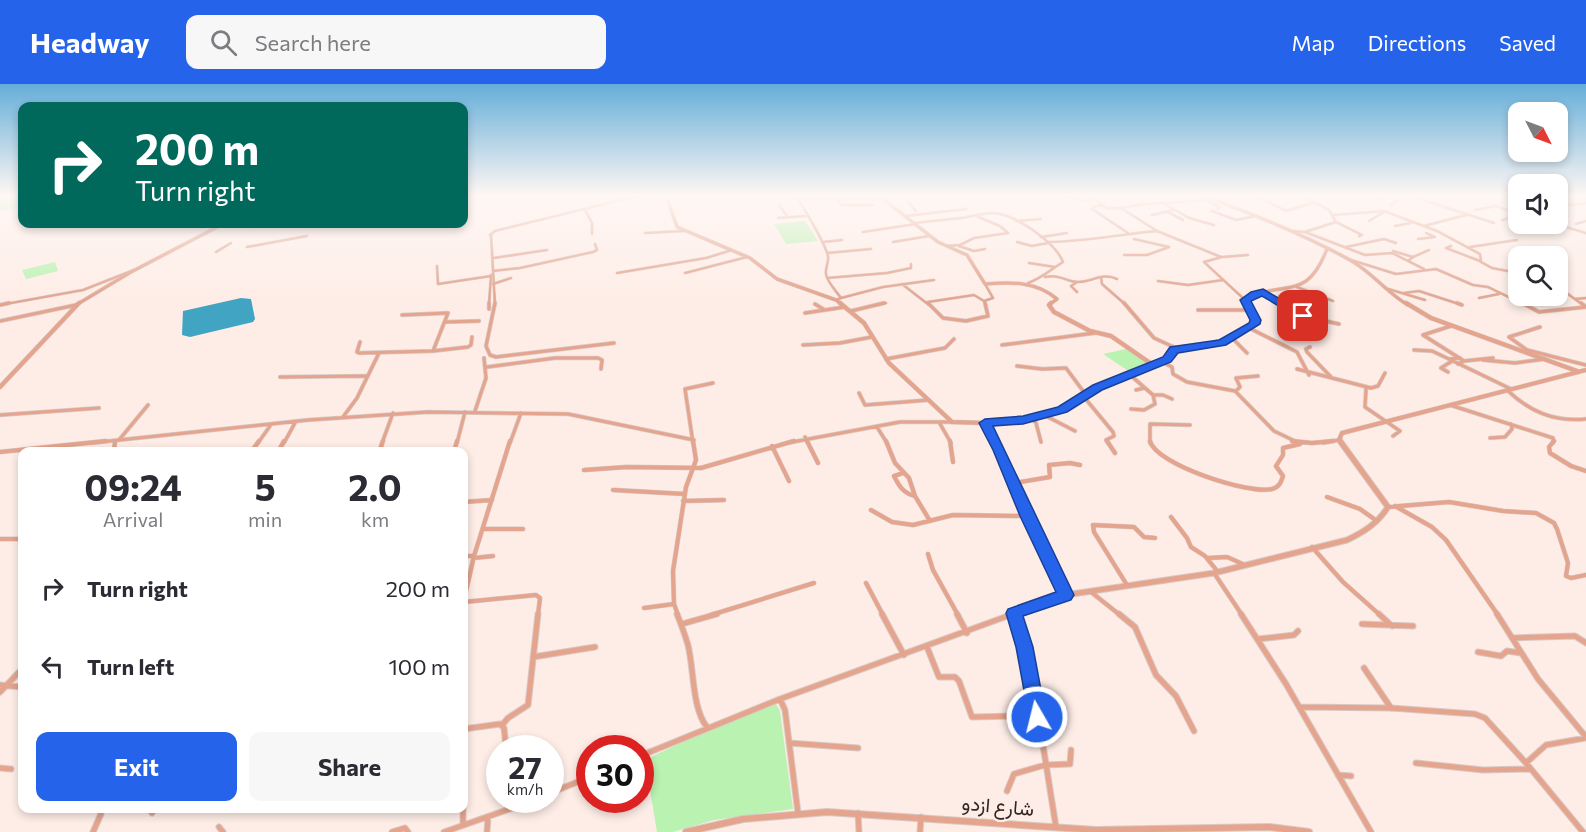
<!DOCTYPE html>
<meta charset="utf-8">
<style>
:root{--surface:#fff;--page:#f7f7f7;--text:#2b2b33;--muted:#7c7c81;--accent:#2563eb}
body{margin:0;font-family:Commissioner,Vazirmatn,sans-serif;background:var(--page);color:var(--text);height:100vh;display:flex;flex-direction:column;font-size:22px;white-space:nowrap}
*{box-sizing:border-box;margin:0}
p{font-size:20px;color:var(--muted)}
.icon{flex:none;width:33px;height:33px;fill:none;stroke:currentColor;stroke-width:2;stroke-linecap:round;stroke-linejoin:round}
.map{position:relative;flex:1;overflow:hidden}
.details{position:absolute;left:18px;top:363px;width:450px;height:366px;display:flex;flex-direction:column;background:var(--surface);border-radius:12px;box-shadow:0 3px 9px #0003}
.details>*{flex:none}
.hud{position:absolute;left:18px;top:18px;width:450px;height:126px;border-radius:12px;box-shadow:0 3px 9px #0003;background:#00695c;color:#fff;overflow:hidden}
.needle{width:39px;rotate:132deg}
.controls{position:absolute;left:1508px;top:18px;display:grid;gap:12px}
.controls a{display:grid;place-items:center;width:60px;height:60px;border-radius:12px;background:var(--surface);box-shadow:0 3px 9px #0003;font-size:30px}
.speed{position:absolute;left:486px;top:651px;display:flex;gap:12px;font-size:30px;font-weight:700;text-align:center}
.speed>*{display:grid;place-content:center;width:78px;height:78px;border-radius:50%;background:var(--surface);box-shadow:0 3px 9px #0003;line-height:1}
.speed small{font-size:15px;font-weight:400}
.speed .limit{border:9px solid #d22;background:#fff;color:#111}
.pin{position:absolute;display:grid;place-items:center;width:51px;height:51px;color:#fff;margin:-26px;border-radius:12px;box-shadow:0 3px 9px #0006}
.me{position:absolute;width:66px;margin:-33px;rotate:352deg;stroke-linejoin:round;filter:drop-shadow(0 0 4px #0008)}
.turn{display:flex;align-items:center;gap:21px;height:126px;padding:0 18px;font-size:27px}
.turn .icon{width:78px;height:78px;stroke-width:2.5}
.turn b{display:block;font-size:42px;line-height:51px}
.eta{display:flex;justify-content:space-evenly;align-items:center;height:102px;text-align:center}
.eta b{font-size:36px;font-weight:700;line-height:42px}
.primary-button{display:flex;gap:12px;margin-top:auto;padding:12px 18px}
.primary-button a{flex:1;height:69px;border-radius:12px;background:var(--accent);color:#fff;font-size:24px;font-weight:700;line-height:69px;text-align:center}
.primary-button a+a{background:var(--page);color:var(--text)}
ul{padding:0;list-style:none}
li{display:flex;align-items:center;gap:18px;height:78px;padding:0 18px}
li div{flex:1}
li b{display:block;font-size:22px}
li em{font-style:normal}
header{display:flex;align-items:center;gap:36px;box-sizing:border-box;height:84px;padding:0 30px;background:var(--accent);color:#fff}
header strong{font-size:28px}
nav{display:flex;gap:33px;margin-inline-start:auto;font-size:21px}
.search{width:420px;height:54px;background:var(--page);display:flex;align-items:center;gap:15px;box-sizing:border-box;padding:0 21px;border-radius:12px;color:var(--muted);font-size:22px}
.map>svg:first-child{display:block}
</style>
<header>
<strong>Headway</strong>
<div class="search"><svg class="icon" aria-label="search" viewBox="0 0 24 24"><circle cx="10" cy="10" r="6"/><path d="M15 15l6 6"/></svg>Search here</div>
<nav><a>Map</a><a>Directions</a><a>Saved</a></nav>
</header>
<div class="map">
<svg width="1586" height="748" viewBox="0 0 1586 748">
<rect width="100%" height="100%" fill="#feede7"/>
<path fill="#b9f2b1" d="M0,111H22V123L0,127Z
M805,137L818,157L786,160L774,140Z
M55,178L58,187L26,195L22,186Z
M1126,265L1151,281L1130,288L1103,270Z
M776,620L780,627L793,725L714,736L673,748H657L647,688L652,685L649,674L691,654Z"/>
<path fill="#41a4c3" d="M241,214L251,215L255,235L253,238L190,253L182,251L183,227Z"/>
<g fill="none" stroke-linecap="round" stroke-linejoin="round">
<g stroke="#d9c9c4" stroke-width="3">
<path id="minor-far3" d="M794,111C801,117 826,162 828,172C829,178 825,184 826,190C827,198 837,208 841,214L836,216
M902,111L916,127
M1060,111L1078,116H1097
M1088,111L1107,124H1121
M1118,111V115
M1226,111L1234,114
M1255,111L1286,127L1315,118
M1408,111L1494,139
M1579,111L1586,115
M836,114L841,121H873
M799,115H884
M1379,116L1389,113L1387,111
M1208,117L1219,123L1218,125
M1165,120L1189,134L1214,141
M780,122L787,132
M1392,122L1391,120L1408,111
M1557,122L1586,119
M1092,125L1128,149
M1092,125L1095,122H1104
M585,126L592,139V150
M1475,126L1496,122L1518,130
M1212,127L1236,136L1256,132
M1168,128L1183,136
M1152,131L1174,126
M1334,131L1384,127L1437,147L1480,170L1481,178L1492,184L1518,189
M906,132L966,125
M978,133L1000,142L1008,149
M778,134L806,132
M962,134C974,132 988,127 1000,130C1019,134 1056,159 1063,178C1050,186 1042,194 1028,199
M1502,136L1518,132
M1016,137L1041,135
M1369,137L1384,128
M1336,138L1362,151L1359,152
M914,139L961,134
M1556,140L1586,149
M1576,140L1586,137
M1395,142L1411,139
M1424,142L1466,131
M1539,144L1545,140
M1157,147L1221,173
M1293,147L1305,148L1336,138L1329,126L1301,111
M863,148L916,140
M1305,148L1365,171L1392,169L1424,185
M645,149L684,147
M490,151L495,147L641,111
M491,151L495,221
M1041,153L1067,149
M1134,155L1169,163
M1418,155L1435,153L1426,149
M823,158L842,156
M893,158L929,152
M1017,158L1032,162L1048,159
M1047,158C1083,158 1121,150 1157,147L1121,124L1144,120L1214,116
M946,162L960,161L974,154L1008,149
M959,162L974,167L985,165
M1451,162L1446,164L1480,177
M247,163L307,152
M1346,163L1384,155L1396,159
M1470,163L1517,156
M1393,167L1413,173L1408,177
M216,168L231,159
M827,169L871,165
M1124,171H1147L1169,163
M1413,173L1429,166
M494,174L547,166
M1351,176L1396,190L1436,185L1473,201L1488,203L1525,221
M1029,179L1055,183
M437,182L438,200L491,192
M493,187L520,184L593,168L597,166L595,160
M617,189L706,174L732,166
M685,189L747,173
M1045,193C1062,190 1065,198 1078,198C1092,198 1103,188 1117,195
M1101,193L1102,200L1126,221
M827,194L887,189L911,184V180
M1158,197L1188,201L1223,196
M1077,198L1071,202L1077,208
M493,200L511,194
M902,200L929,221
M985,200L993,214L984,217L986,221
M1557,202L1583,221
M1297,203L1333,217
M1385,204L1425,216
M1263,208L1285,221
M1404,209L1419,207L1462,221
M841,214L883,203L934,196
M1479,214L1499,210
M1575,215L1586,214
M1245,216L1204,178L1222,173L1248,171
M928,218L974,211L984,217
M0,221L83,206L139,184
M489,221L491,191
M878,221L886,219"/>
</g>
<g stroke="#d9c9c4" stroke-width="4.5">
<path id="minor-far2" d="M495,219L486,262L490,271L496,273L614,259
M928,219L943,234L966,237L988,232L985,219
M1124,219L1154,254L1178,265
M1282,219L1303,232L1339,240
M1457,219L1462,221
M1522,219L1539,228L1586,223L1581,219
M815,220L823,225
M0,221L9,219
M489,225V219
M1198,226H1250
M851,227L884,219
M805,229L845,223
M0,237L76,221
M445,238L479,237
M1451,242L1423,251L1464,277L1458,280
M1540,243L1509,253L1527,266L1586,281
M1249,244L1297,268L1309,291
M1232,254L1247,269
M360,258L357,268L359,269L433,267L448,229L402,231
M803,261L840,259L872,253
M1002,261L1095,249
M1310,263L1306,265L1307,268L1332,294
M1414,266L1432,267L1449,275
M433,267L468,263L471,261L472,253
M1460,274L1449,275L1511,305
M886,275L945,264L954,255
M1483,276L1515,279L1545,275
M1464,277L1493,274
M1162,278L1172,283L1173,290L1187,298L1235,307L1274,347L1299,359
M1017,282L1042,285L1066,284L1086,311
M487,283L555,274H598L602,276L601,285
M1297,285L1371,304L1378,302L1385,289
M1448,288L1441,284L1452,277
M1129,290L1153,311L1155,320L1144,326L1131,325
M280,293L366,292
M1366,305L1365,323L1400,347L1393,352
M1136,306L1144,304
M1507,306C1530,328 1554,338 1586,335
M1236,307L1240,303L1236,294L1258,292
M859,309L865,321L929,316
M1153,311H1163L1172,315
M1084,313L1113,348L1114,352L1106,356L1108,359
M1450,321L1553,354V359
M475,327L486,294L484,274
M0,331L99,324
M1044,331L1075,347
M343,333L357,314L379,269
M1031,334L1036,339L1041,358
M939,338L951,359
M877,343L887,359
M805,353L808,359
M1490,354L1505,353L1512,345L1511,340
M119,356L148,321
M91,359L308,336L428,328L568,330L694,356
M258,359L270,342
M284,359L296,337
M382,359L393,329
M457,359L465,328
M510,359L521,329
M693,359L685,305L713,299
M787,359L900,338H952
M1150,359V340L1190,341
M1323,359L1339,356"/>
</g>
<g stroke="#d9c9c4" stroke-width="5">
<path id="minor-far1" d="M807,357L818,379
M886,357L895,379L909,394L915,412L930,437
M950,357L953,378
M1107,357L1115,369
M1150,357C1155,380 1249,411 1272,405C1279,403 1281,399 1283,392L1276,382L1283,371V364L1300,360
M1292,357L1312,359L1333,357
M1554,357L1549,363L1550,369L1571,382L1586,387
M772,362L789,397
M0,368L106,357
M114,368L115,357
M251,368L259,357
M278,368L284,357
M379,368L383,357
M454,368L457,357
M584,386L627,383L701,384L794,357
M903,389L894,392C899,402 903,409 915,412
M1014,399L1050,393L1049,381L1070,379L1080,381
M613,406L685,410
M1327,413L1360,425L1377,437
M683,417L724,416
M464,418L492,416
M1395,422L1432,443L1446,456L1498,531
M1388,423L1449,418L1503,427L1536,429L1554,439L1557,445L1568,479L1566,492L1571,494L1586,491
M871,426L892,438L913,441L953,431L1026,432
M1171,433L1187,454L1191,463L1205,472L1218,488
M483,445H523
M0,455H22
M1312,463L1343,498L1380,531
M928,470L933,486L958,531
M464,472H474
M474,474L493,472
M1208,474L1227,473L1245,481
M1214,489L1242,531
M866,499L883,531
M1127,501L1094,448L1093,441L1134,443L1144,453L1155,454
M1091,508L1120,531
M464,516L474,472L510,357
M464,518L536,511L540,514L538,531
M644,524L674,520
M1014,529L1015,531
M678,531L674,520L673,487L686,403L696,376L693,357
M711,531L814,499
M1009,531L1065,511"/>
</g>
<g stroke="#d9c9c4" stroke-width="7">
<path id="minor" d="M677,530C681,540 685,551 688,561C694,585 692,625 707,643
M882,530L904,571
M957,530L967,549
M1014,530L1035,611L1056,743
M1119,530L1135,543L1156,591L1176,612L1194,647
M1241,530L1286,600L1371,748
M1379,530L1392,542
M1497,530L1538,595L1586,653
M682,540L717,530
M1362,540L1413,542
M1512,554L1575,552L1586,559
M1258,555L1294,551L1298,547
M927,563L939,593H955L959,597L972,633L1015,632L1038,639
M1478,568L1501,572L1507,567L1521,569
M533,573L595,563
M1364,584L1391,624
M0,601L22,603
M0,608L22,585
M780,615L785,626L798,729
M1300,623L1391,624L1475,630L1485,634L1526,679
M502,641L508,634L528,621L538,530
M464,645L500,640L504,644L506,664
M789,659L858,664
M640,672L780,615L1013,530
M1416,679L1483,686L1530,685
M0,684L11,685
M1338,691L1351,692
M1007,707L1014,690L1045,681L1070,680L1071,666
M550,709L590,693
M509,716L515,723
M463,724V741
M152,729L155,724
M858,729L859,748
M219,743L223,748
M93,748L101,730L99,724
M392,748L405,744L408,748
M444,748L535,716
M487,748L488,733
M920,748L921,733
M1583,748L1526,679L1546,661L1586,654"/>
</g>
<g stroke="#d9c9c4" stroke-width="4">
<path id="tertiary-far3" d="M666,111L677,143L750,174L777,195L836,216L842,221
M878,111L938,158L967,171L985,200C1011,198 1036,197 1057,215L1049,221
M1202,111C1252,130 1303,150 1350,176C1372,188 1387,209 1408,221
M76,221L131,188L223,140
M1247,221L1245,216C1286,194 1306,219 1327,165"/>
</g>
<g stroke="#d9c9c4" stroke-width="5">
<path id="tertiary-far2" d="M840,219L864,239L889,279L952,338L985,339L996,359
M1051,219L1049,221L1054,228L1090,247L1111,252L1153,281
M1406,219L1431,234L1577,287
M0,303L79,219
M985,339L1023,336L1063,325L1098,304L1167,275L1174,266C1204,260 1232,260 1256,238L1247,219
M1341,359L1339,356L1342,349L1586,286"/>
</g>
<g stroke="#d9c9c4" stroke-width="7">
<path id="tertiary-far1" d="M995,357L1027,432L1065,511L1214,489L1347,456C1364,448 1378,439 1388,423L1340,357"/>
</g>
<g stroke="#d9c9c4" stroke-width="8">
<path id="tertiary" d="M686,748L743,735L827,728L1096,746L1269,743L1309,748"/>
</g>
<use href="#minor-far3" stroke="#e5a48d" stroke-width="2"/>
<use href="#minor-far2" stroke="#e5a48d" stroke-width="3"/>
<use href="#minor-far1" stroke="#e5a48d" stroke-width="4"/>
<use href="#minor" stroke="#e5a48d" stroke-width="5"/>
<use href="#tertiary-far3" stroke="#e5a48d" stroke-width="3"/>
<use href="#tertiary-far2" stroke="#e5a48d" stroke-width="4"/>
<use href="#tertiary-far1" stroke="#e5a48d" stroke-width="5"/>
<use href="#tertiary" stroke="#e5a48d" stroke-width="6"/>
</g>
<linearGradient id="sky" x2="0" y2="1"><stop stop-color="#65aed9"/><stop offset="0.52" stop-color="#fff7f4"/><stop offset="1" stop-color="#fff7f4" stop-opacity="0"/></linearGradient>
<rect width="1586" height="215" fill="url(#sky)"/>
<path fill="#2563eb" stroke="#184099" stroke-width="1.5" d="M1263,205L1309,232L1303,235L1299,234L1262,212L1251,217L1261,236L1260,240L1226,261L1178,269L1171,278L1102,306L1067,328L1023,340L993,342L1074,511L1071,516L1023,532L1033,563L1046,633L1044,639L1037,641L1030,639L1016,563L1006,529L1008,525L1056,508L1020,432L993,366L979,339L985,335L1023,332L1058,323L1093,301L1163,273L1170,263L1219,256L1249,239L1250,236L1240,216L1251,208Z"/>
<g text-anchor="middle" stroke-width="4.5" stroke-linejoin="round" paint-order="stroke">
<g font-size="20" fill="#312723" stroke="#feede7">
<text transform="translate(998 722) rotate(5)" y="7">شارع ازدو</text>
</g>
</g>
</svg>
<div class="controls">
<a><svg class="needle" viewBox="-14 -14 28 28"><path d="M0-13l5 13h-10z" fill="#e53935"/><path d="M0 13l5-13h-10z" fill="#7c7c81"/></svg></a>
<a><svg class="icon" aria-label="sound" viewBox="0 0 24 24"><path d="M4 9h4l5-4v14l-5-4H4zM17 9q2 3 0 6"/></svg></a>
<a><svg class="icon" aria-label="search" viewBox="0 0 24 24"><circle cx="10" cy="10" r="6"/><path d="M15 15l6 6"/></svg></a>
</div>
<div class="speed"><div>27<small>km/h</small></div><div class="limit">30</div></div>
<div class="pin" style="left:1303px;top:232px;background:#d93025"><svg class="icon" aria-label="arrive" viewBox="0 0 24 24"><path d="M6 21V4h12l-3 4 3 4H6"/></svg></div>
<svg class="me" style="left:1037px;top:633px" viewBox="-20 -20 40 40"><circle r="17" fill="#2563eb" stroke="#fff" stroke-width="3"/><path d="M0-11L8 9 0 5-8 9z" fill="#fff"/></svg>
<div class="hud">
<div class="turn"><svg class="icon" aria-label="right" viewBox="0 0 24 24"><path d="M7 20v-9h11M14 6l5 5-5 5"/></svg><div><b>200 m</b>Turn right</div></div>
</div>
<section class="details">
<div class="eta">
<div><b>09:24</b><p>Arrival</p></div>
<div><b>5</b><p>min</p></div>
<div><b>2.0</b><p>km</p></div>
</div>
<ul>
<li><svg class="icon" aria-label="right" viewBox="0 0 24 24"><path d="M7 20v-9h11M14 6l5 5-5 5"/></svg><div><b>Turn right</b></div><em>200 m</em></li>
<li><svg class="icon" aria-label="left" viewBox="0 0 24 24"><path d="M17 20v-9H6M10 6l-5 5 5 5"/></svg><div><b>Turn left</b></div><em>100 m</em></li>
</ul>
<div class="primary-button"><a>Exit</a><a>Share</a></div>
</section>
</div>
